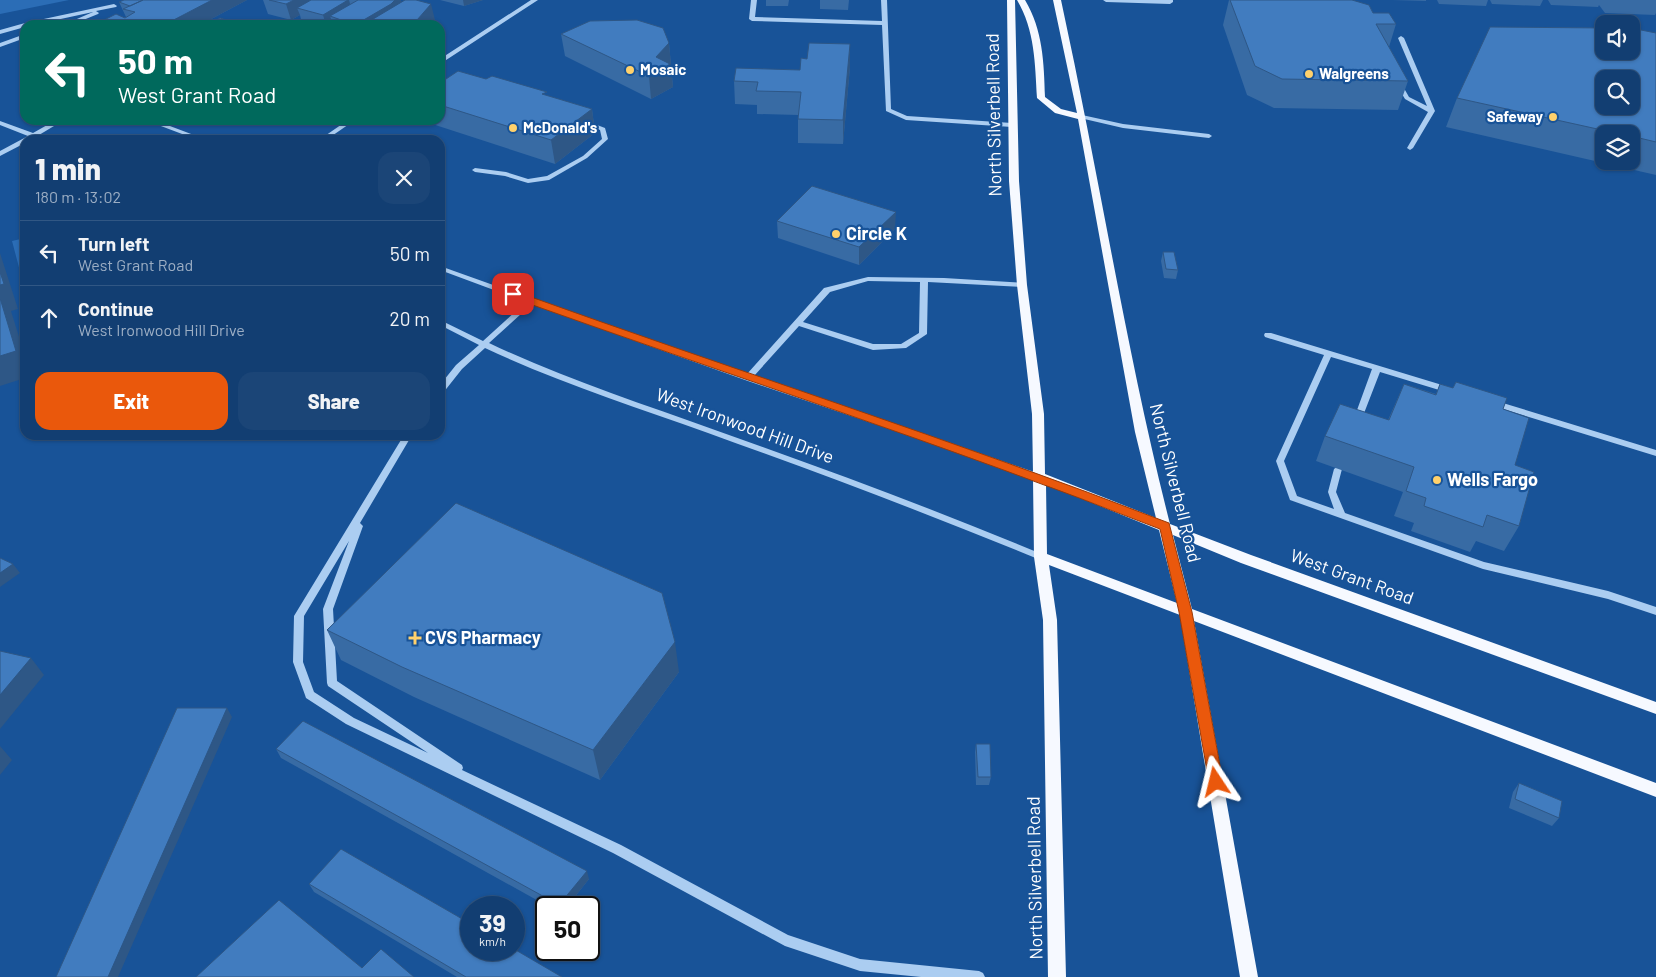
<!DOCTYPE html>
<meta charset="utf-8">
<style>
:root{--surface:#123e72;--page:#1b4577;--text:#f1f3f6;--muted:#9caec4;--line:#315784;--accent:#ea580c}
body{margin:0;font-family:Barlow,sans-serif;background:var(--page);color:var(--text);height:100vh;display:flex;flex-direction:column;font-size:19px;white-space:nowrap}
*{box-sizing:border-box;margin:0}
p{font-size:16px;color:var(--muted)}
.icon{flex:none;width:28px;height:28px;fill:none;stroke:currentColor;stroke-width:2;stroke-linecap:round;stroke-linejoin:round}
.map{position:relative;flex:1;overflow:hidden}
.panel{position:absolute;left:20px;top:135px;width:425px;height:305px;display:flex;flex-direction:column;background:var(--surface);border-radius:15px;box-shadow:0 1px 4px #0004,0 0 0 1px var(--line)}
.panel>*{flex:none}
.top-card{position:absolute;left:20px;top:20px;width:425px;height:105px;border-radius:15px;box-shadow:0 1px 4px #0004,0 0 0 1px var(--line);background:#00695c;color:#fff;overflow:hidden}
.controls{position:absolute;left:1595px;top:15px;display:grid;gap:10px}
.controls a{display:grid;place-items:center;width:45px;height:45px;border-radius:10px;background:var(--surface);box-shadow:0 1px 4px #0004,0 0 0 1px var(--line);font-size:25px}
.speed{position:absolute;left:460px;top:896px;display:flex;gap:10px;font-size:25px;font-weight:700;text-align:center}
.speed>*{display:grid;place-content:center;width:65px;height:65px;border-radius:50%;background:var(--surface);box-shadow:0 1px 4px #0004,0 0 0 1px var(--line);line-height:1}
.speed small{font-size:12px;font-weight:400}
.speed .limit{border:2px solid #111;border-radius:8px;background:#fff;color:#111}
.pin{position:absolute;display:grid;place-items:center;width:42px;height:42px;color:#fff;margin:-21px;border-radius:10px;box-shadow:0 2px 8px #0006}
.me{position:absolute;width:55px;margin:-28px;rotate:350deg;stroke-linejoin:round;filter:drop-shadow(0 0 4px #0008)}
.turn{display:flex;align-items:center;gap:18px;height:105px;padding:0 15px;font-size:22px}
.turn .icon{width:65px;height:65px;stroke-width:2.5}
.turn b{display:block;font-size:35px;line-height:42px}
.round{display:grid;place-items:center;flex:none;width:52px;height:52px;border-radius:15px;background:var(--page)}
.overview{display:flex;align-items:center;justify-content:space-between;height:85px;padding:0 15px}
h1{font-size:30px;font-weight:800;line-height:38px}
.cta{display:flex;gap:10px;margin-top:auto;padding:10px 15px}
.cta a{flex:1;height:58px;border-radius:15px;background:var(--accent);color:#fff;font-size:20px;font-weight:800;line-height:58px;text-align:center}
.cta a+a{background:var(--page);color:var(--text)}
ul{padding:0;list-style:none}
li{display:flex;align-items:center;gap:15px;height:65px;padding:0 15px;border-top:1px solid var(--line)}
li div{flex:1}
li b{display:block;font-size:19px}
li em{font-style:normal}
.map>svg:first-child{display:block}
</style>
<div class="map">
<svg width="1656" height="977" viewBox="0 0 1656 977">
<rect width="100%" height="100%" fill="#185398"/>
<path fill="#2b6db6" d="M0,0H69L0,14Z
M25,238V290L12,241Z"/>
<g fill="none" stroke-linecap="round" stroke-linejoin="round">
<path fill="#abcdf1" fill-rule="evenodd" d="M531,0H538L440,64V59Z
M751,0H757L755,17L882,21L881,0H887L891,109L907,116L1012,123L1015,125L1012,127L906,120L886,111L882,25L752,21L749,19Z
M1103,0H1173V2L1170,4L1106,2Z
M114,4L117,6L116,7L96,11L99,13L98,14L71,25H63L93,12L33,25H25V27L0,34V30L25,23Z
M25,34V38L0,47V43Z
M1401,36L1404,38L1435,111L1413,148L1410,150L1407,148L1428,112L1405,99L1396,84L1401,83L1409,97L1427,106L1398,38Z
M1082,115L1123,124L1209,134L1212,136L1209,138L1123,128L1080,118L1079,117Z
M56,120H64L39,135L49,140H40L34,138L30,140H25V143L0,156V151L28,136L0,125V121L33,133Z
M145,120H154L207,140H198Z
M348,120H355L326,140H319Z
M584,120L605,128L608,139L587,158L549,180L528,183L505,176L475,172L472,170L475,168L506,172L528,179L547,176L583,156L602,139L600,130L582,123L581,122Z
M440,266L631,334L747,374L824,288L868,277L944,278L1025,283L1026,285L1022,287L928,282L927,334L906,348L873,350L799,326L754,376L1040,474L1041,476L1037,479L745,380L532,304L489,343C562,378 640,403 715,430C826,469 936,510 1044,555L1046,557L1044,559H1038C929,514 819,473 708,433C633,406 557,382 485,348L462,369L443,393L440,394V385L456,365L479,345L440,325V320L483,341L526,302L440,270ZM868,281L920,282L919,333L901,344H873L803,322L830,292Z
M1265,333H1271L1452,388L1453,390L1449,393L1380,372L1361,421L1357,424L1353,421L1372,369L1331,357L1284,461L1297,496L1334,509L1328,492L1334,469L1338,466L1341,467L1342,469L1336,492L1345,513L1484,562L1608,591L1656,607V615L1608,599L1483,569L1290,500L1276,461L1324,355L1265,337L1264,335Z
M1493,400L1656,450V456L1490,405L1489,403L1490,401Z
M404,435H412L360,523L363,526L333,609L337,681L462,765L463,768L462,770L621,845L788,935L860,959L979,971L983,973L985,977H921L860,971L785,946L613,853L346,724L306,698L305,695L293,662L294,616ZM349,541L323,609L327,683L328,686L428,753L354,718L314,692L303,662L304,616Z"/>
<path fill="#f6f9ff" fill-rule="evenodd" d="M1007,0H1015L1019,181L1027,285L1044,414L1045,474L1156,518L1135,432L1078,119L1055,113L1037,98C1035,64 1035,30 1017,0H1025C1043,30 1044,63 1045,97L1061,109L1077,113L1053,0H1061C1099,174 1126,351 1170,524L1251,555L1656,702V714L1241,563L1173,535L1192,609L1656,783V797L1194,621L1258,977H1240L1180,615L1049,565L1057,620L1066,977H1048L1043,620L1034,557L1033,479L1031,476L1033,473L1032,414L1017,285L1009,181ZM1046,484L1159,530L1177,603L1047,554Z"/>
</g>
<path fill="#386ba4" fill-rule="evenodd" d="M247,0L200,25H94L126,17L119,2Z
M263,0H401V2L435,20L430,25H307L302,24L300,15L291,20L268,14Z
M440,0H483L464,6Z
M766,0H789L788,6H766Z
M820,0H849L848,10L820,9Z
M1229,0H1330L1373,13L1396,24L1389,47L1408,81L1398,110L1274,108L1247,95L1223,25Z
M1392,0H1426V1Z
M1437,0H1488L1486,6L1439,4Z
M1490,0H1543L1540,6L1492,4Z
M1548,0H1656V13L1655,15L1605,13L1599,5L1598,7L1551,5Z
M1656,33V175L1446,127L1457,98ZM1604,134H1631V161H1604Z
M561,34L669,43L673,87L651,99L565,56Z
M850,44V67L843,144L798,143V115L757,114V105L735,104L734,81L800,70L807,59Z
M486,79L548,96L592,109L595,133L555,164L423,121V120H440V83Z
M777,221L895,229L859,265L778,238Z
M1163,252L1178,270L1176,279L1164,278L1161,261Z
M1456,382L1503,409L1515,465L1519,526L1504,551L1476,541L1470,552L1411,531L1414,523L1394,516L1403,492L1316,461L1325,436L1388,420L1404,384L1436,394L1440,384L1453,388Z
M327,630L679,672L600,780L414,697L341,660Z
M976,744L991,777L989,785H976L975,752Z
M276,749L589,879L566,908H551L281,758Z
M1519,783L1559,818L1552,826L1509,808L1513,792Z
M309,884L562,977H457L314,892Z"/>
<path fill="#2e5786" d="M212,0H247L200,25H164Z
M294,0H317L297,8L300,15L291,20L286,4Z
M348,0H349L353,15L330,16L333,25H326L323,15Z
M395,0H401L403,11L386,25H355Z
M463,0H483L464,6Z
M431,4L435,20L430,25H418L417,20Z
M411,20L412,25H403Z
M669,43L673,87L651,99L649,76L656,57Z
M850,44V67L843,144V120Z
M592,109L595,133L555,164L551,140Z
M896,212L895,229L859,265V247Z
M0,253L18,309L11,311L25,356V378L0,386Z
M13,564L20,573L0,587V573Z
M675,642L679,672L600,780L593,750Z
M31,658L44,675L0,729V695Z
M227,708L232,717L118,977H108Z
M0,746L12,760L0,775Z
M587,871L589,879L566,908H560L559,905Z"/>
<path fill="#417cbf" stroke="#2e5786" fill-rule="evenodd" d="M124,0H143L130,6L119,2Z
M143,0H212L164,25H94L116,14L125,18L135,12L123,9Z
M269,0H294L286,4Z
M311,0H348L323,15L297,8Z
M358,0H395L391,4L355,25L330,16Z
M405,0H416L431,4L417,20H411L403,25H363Z
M1230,0H1352L1369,5L1373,13H1389L1396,24H1376L1408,81L1282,79L1255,66Z
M220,18L244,25H207Z
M637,20L663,28L669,43L656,57L670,64L649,76L561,34L590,21Z
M1490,27L1604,28V51H1631V28L1656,33V142L1631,136V134H1620L1457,98ZM1604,79H1631V106H1604Z
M809,43L850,44L843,120L798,119L801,92L756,91L758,82L734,81L736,68L800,70L801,58L807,59Z
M458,71L486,79L492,76L547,92L542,94L592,109L551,140L440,105V83Z
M812,186L896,212L859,247L777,221Z
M1163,252H1174L1178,270L1166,269Z
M0,272L4,284L0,285Z
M0,298L16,351L0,356Z
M1456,382L1507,398L1503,409L1529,418L1515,465L1534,472L1519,526L1487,515L1483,527L1424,506L1426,498L1406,491L1414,467L1325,436L1340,404L1389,420L1404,384L1436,395L1440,384L1453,388Z
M456,503L662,593L675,642L593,750L402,667L327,630Z
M0,558L13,564L0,573Z
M0,651L31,658L0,695Z
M177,708H227L108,977H56Z
M303,721L587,871L559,905L276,749Z
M976,744H990L991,777H978Z
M1519,783L1562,801L1559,818L1515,799Z
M341,849L471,924V950H514V949L562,977H466L309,884Z
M279,900L362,968L381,949L414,977H196Z"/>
<path fill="#ea580c" stroke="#983908" d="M510,292H517C734,370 954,440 1169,523L1192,612L1223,782L1221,786L1216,788L1211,786L1209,782L1179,612L1160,529C946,445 726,374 510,297Z"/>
<g fill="#ffd16c" stroke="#185398" stroke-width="2">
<circle cx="630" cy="70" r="5"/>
<circle cx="1309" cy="74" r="5"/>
<circle cx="1553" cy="117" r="5"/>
<circle cx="513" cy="128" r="5"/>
<circle cx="836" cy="234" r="5"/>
<circle cx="1437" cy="480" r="5"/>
<path d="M412.5 630.5h5v5h5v5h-5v5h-5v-5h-5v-5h5z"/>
</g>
<g text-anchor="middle" stroke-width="4.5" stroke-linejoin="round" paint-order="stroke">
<g font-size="15" font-weight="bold" fill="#fff" stroke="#185398" text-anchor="start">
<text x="640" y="75">Mosaic</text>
<text x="1319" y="79">Walgreens</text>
<text x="1543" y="122" text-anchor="end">Safeway</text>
<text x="523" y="133">McDonald's</text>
</g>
<g font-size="18" fill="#fff" stroke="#185398">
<text transform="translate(994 115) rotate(-91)" y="6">North Silverbell Road</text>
<text transform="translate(745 426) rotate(20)" y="6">West Ironwood Hill Drive</text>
<text transform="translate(1175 483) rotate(76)" y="6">North Silverbell Road</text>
<text transform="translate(1352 577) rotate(20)" y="6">West Grant Road</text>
<text transform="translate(1035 878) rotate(-91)" y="6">North Silverbell Road</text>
</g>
<g font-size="18" font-weight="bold" fill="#fff" stroke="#185398" text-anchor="start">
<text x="846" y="240">Circle K</text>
<text x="1447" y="486">Wells Fargo</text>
<text x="425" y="644">CVS Pharmacy</text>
</g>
</g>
</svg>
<div class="controls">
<a><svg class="icon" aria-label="sound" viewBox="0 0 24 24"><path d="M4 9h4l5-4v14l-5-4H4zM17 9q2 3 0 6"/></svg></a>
<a><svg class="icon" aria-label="search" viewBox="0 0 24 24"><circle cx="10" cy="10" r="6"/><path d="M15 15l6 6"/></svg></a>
<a><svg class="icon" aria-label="layers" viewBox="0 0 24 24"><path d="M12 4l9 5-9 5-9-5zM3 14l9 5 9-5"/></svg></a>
</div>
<div class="speed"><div>39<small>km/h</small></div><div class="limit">50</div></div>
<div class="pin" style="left:513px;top:294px;background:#d93025"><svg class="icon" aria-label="arrive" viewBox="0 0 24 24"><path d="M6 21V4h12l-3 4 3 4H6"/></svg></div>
<svg class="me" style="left:1216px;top:782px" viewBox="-20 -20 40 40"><path d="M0-17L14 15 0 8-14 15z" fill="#ea580c" stroke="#fff" stroke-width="4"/></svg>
<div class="top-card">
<div class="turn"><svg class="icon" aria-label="left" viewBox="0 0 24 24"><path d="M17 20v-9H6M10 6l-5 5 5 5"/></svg><div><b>50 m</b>West Grant Road</div></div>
</div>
<section class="panel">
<div class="overview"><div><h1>1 min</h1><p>180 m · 13:02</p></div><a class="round"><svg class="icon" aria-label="close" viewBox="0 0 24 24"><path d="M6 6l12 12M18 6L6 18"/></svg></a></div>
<ul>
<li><svg class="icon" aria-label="left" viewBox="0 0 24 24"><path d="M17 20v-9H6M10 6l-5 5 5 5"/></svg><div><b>Turn left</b><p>West Grant Road</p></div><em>50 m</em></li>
<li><svg class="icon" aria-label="ahead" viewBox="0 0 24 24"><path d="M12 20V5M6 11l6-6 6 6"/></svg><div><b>Continue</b><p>West Ironwood Hill Drive</p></div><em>20 m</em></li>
</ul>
<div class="cta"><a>Exit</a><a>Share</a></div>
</section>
</div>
